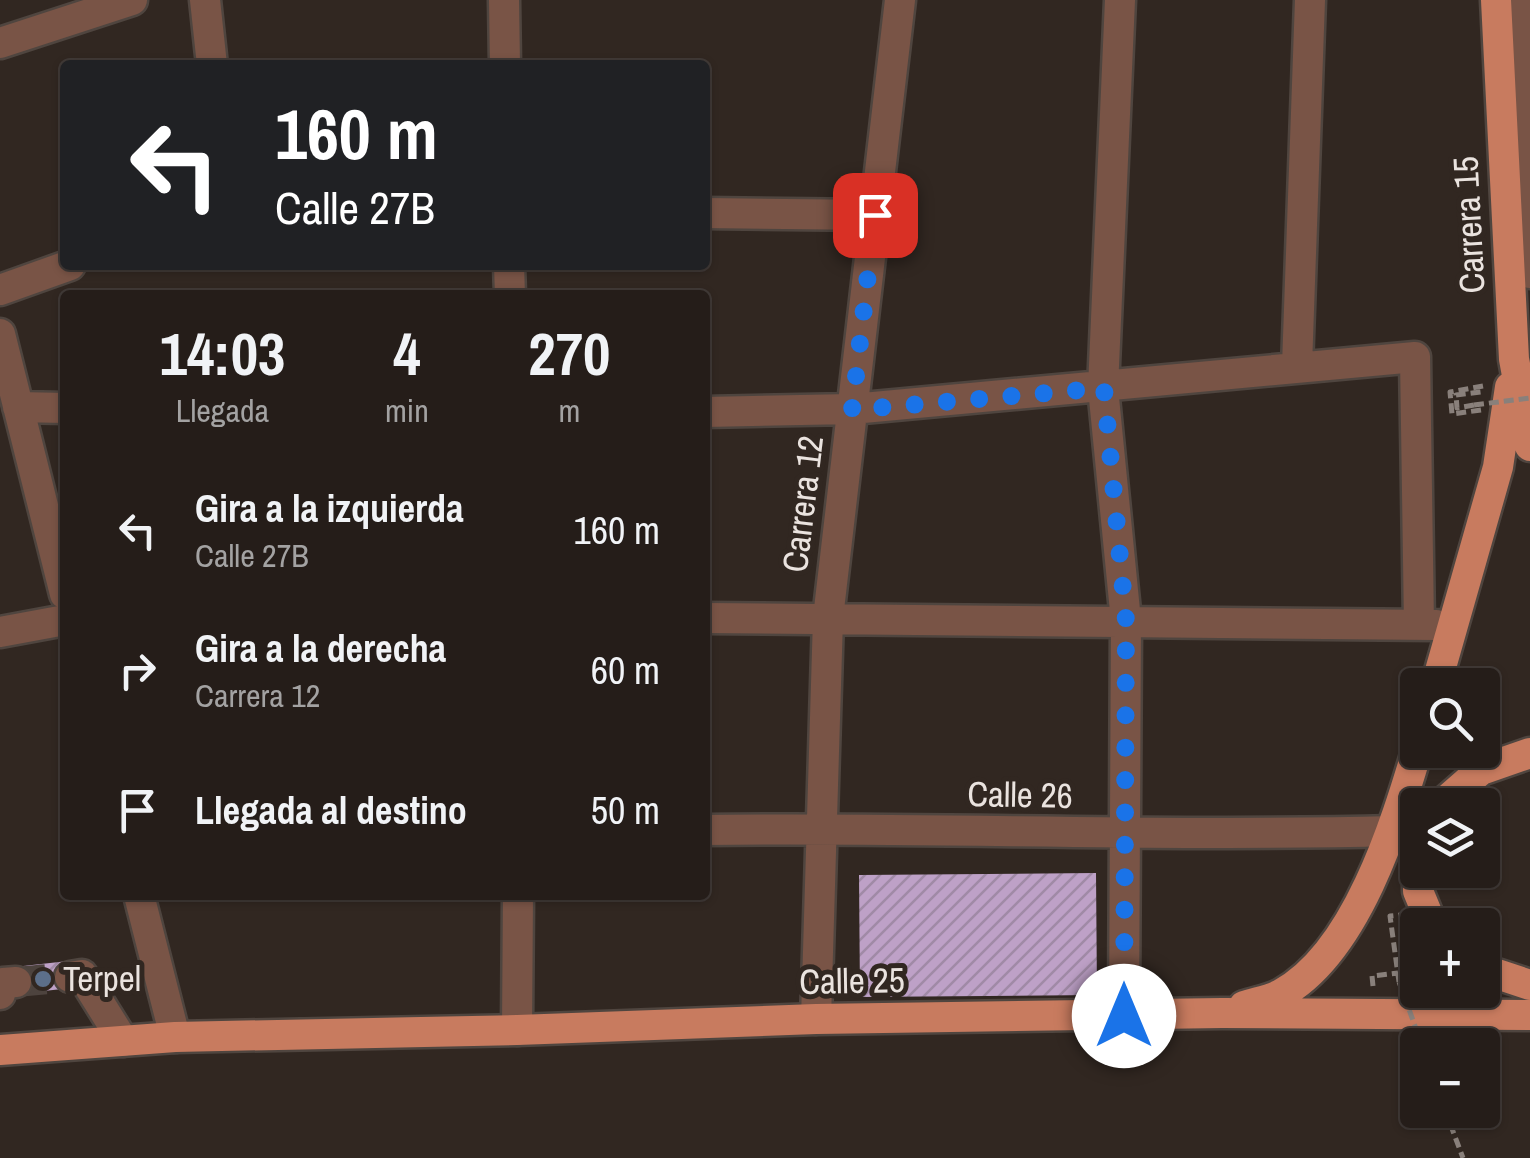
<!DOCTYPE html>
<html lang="es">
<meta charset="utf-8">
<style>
:root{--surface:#251d19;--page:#312a26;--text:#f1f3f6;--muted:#a3a2a2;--line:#423b38}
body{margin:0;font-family:"Archivo Narrow",sans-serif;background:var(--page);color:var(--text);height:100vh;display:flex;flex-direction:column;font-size:38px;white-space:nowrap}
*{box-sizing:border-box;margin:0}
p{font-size:32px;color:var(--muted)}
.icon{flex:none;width:55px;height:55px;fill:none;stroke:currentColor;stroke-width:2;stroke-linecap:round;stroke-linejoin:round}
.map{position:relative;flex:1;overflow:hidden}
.drawer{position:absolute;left:60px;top:290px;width:650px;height:610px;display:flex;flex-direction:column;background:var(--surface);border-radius:10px;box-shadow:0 2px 8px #0004,0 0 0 2px var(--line)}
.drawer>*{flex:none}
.top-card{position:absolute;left:60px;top:60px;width:650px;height:210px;border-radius:10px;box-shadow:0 2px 8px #0004,0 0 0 2px var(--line);background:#202124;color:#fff;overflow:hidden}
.fabs{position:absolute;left:1400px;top:668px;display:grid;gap:20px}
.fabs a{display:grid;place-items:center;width:100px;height:100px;border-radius:10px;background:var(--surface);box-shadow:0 2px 8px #0004,0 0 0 2px var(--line);font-size:50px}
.pin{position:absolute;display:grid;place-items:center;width:85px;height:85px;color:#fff;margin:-42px;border-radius:20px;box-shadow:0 5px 15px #0006}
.me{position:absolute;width:110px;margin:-55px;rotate:0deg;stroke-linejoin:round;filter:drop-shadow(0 0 8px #0008)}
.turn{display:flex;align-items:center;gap:35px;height:210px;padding:0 50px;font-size:45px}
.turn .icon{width:130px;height:130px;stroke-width:2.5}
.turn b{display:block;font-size:70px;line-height:85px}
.eta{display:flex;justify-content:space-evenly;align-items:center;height:170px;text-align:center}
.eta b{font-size:60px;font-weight:700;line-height:70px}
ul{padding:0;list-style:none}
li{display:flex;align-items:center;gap:30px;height:140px;padding:0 50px}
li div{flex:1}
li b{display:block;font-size:38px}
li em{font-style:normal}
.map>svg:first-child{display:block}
</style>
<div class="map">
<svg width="1530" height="1158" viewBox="0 0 1530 1158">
<defs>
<pattern id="building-hatch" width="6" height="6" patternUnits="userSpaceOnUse" patternTransform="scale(2.5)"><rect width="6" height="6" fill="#bea1c7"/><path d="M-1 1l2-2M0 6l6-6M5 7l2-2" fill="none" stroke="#a08aa6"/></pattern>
</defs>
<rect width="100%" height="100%" fill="#312721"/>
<path fill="url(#building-hatch)" d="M1096,873L1097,995L860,997L859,875Z
M68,961L71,988L17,994L14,967Z"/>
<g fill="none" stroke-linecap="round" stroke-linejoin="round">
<path stroke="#4d433e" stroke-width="30" stroke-dasharray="30 15" stroke-linecap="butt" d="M16,982L70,977"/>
<g stroke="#4f453f" stroke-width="35">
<path id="minor" d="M205,0L212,65
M504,0L505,65
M1120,0L1103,388L1126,621L1124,1015
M1517,0L1530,273
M0,43L132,0
M705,213L875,215
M509,265L510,295
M0,290L70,265
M0,334L65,594
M1297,366L1310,0
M18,407L65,408
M705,412L852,409L1415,357L1419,625
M705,618L1436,625
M0,632L65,620
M705,830C934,827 1164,837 1393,831
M139,895L175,1037
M70,977L82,975L123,1041
M0,994L3,983L16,982
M816,1019L828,618L900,0
M517,1030L518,895"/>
</g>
<g stroke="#4f453f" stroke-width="35">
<path id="major" d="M1496,0L1514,359L1530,446
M1436,685L1498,467L1510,387
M1441,805L1481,770L1530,753
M1418,855V891L1432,925
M1482,969L1530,985
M1244,1006C1256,1002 1270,1000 1281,994C1356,953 1395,825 1418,748
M0,1050L175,1037L517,1030L816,1019L1222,1013L1530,1015"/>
</g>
<path stroke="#89807b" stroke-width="5" stroke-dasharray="10 5" stroke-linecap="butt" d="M1474,405L1457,408L1456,395L1481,392
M1481,410L1452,414L1450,392L1483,386
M1405,935L1413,988
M1399,982L1390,916L1401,915
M1373,986L1372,976L1398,973
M1445,1110L1463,1158"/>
<use href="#minor" stroke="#795446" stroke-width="30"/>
<use href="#major" stroke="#c87b5f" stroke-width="30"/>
<path stroke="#89807b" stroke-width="5" stroke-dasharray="10 5" stroke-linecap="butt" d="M1474,405L1530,398
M1399,982L1422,1045"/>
</g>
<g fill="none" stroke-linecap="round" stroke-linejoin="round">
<path stroke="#1a73e8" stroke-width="18" stroke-dasharray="0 32.4" d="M875,215L852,410L1104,388L1126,621L1124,1016"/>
</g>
<circle fill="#5c6f8a" stroke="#312721" stroke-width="4" cx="43" cy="979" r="10"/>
<g text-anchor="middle" stroke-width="10" stroke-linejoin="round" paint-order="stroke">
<g font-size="35" fill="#eae3df" stroke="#312721">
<text transform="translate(1469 225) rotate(-93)" y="12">Carrera 15</text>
<text transform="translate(803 504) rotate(-83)" y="12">Carrera 12</text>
<text transform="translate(1020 795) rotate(1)" y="12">Calle 26</text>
<text transform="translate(852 981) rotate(-1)" y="12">Calle 25</text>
</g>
<g font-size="35" fill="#eae3df" stroke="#312721" text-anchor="start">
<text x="63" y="991">Terpel</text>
</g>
</g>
</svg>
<div class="fabs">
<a><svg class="icon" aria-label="search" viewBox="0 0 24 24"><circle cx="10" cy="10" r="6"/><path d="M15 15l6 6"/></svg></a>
<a><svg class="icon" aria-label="layers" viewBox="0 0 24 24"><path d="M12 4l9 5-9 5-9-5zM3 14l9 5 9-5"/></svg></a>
<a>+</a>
<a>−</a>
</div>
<div class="pin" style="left:875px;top:215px;background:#d93025"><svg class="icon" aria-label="arrive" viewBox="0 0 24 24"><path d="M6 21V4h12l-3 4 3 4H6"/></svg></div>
<svg class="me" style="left:1124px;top:1016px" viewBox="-20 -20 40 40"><circle r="19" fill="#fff"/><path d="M0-13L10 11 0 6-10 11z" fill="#1a73e8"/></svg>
<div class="top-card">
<div class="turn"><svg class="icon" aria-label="left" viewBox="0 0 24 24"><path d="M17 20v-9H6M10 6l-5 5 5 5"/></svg><div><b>160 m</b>Calle 27B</div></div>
</div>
<section class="drawer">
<div class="eta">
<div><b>14:03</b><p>Llegada</p></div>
<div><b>4</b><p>min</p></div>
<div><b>270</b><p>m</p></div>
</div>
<ul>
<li><svg class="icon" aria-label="left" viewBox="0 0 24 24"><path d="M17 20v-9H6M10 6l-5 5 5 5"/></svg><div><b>Gira a la izquierda</b><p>Calle 27B</p></div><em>160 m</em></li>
<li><svg class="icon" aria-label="right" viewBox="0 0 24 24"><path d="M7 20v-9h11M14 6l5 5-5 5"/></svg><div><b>Gira a la derecha</b><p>Carrera 12</p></div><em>60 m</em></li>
<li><svg class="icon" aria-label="arrive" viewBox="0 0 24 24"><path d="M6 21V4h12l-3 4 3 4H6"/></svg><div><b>Llegada al destino</b></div><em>50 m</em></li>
</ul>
</section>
</div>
